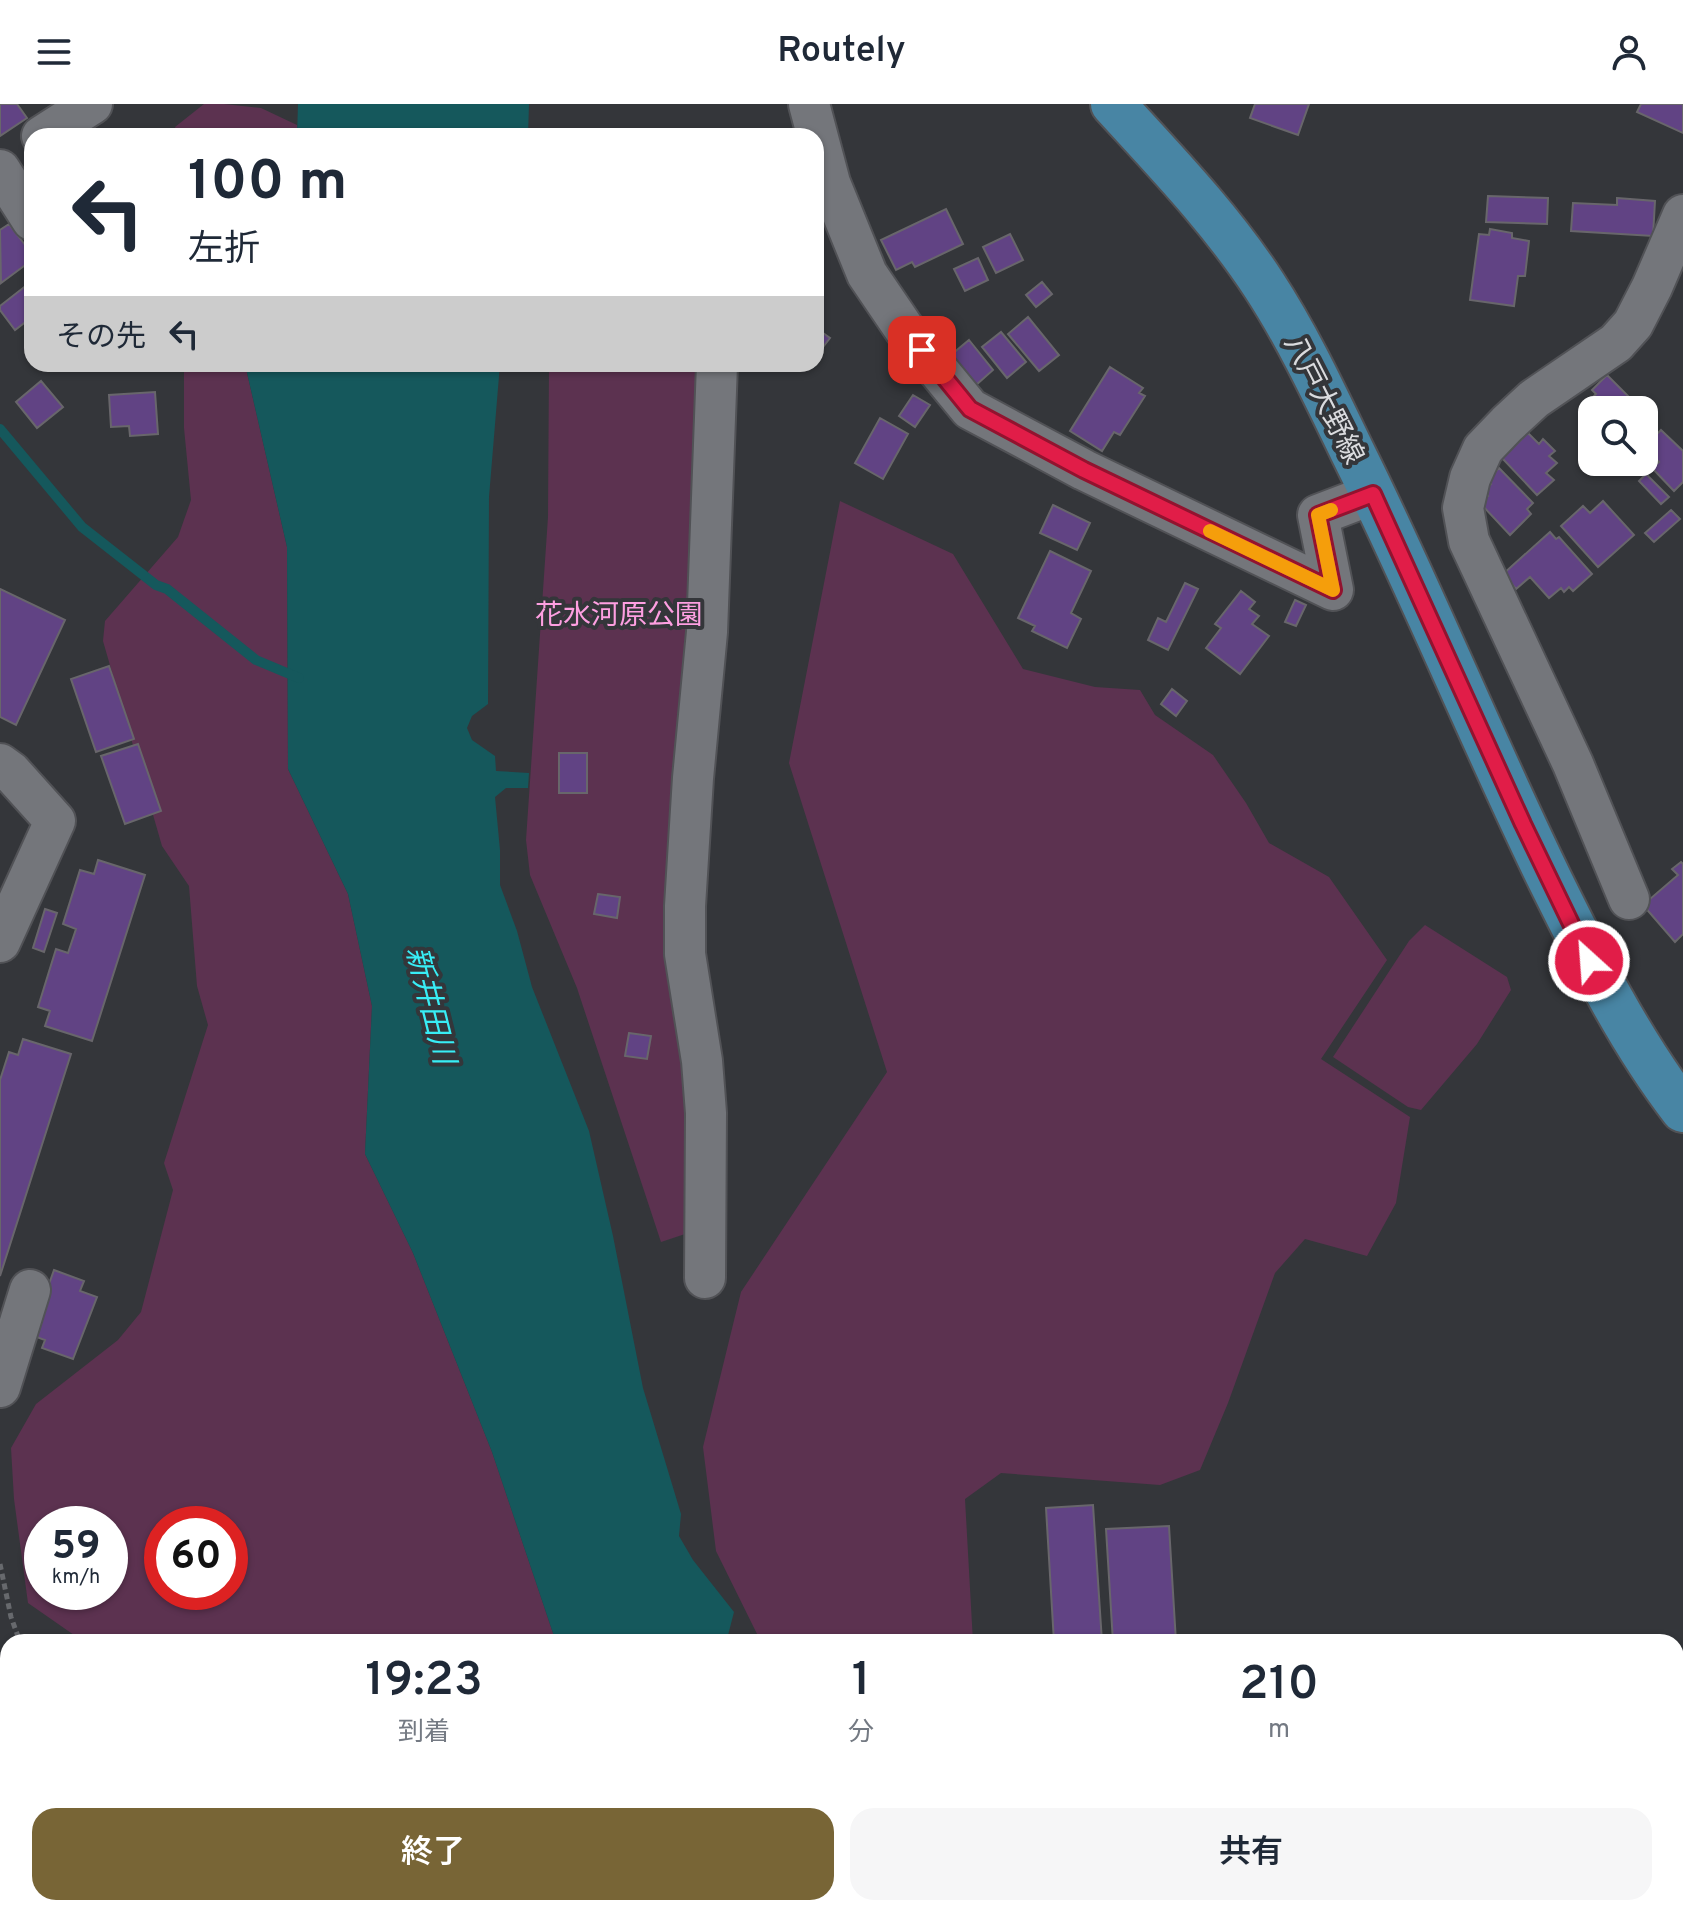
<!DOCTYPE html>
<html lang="ja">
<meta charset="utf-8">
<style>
:root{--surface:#fff;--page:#f6f6f7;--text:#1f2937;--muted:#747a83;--accent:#786536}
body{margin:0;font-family:Overpass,"Noto Sans JP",sans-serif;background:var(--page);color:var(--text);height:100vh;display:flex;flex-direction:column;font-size:30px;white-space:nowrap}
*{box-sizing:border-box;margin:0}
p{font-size:26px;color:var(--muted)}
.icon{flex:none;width:44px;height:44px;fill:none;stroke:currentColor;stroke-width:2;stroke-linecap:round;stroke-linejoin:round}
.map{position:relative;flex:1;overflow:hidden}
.panel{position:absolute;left:0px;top:1530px;width:1684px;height:282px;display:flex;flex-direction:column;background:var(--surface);border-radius:24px 24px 0 0;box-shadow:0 2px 6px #0004}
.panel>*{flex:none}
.top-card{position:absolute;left:24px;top:24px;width:800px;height:244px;border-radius:24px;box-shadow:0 2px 6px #0004;background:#fff;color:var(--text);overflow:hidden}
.fabs{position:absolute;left:1578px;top:292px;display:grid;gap:16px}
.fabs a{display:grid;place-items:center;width:80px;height:80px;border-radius:16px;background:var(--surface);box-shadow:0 2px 6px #0004;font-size:40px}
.speed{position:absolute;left:24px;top:1402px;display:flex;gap:16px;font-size:40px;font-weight:700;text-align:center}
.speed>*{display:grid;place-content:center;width:104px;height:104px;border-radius:50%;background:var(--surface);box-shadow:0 2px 6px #0004;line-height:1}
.speed small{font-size:20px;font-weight:400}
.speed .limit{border:12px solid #d22;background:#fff;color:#111}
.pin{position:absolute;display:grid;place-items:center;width:68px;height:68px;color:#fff;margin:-34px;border-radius:16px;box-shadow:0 4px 12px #0006}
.me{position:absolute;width:88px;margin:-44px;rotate:334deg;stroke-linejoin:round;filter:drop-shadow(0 0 6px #0008)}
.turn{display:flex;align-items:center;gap:28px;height:168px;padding:0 32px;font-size:36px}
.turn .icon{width:104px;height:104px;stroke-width:2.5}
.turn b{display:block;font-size:56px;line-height:68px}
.then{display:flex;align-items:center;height:76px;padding:0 32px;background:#0003;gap:16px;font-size:30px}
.eta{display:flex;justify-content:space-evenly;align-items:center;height:136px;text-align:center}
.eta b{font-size:48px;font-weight:600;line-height:56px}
.cta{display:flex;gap:16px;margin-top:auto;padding:16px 32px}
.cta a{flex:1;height:92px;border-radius:24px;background:var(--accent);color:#fff;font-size:32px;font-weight:600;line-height:92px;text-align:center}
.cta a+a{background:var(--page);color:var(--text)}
header{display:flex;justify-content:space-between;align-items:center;height:104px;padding:0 32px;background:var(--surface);font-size:36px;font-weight:600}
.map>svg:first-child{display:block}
</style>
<header><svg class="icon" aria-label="menu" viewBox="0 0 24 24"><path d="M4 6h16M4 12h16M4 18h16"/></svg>Routely<svg class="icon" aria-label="person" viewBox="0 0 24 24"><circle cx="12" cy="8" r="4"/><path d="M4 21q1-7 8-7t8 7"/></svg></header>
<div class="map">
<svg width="1683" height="1811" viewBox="0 0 1683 1811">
<rect width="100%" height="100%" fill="#34363a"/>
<path fill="#5c3250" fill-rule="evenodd" d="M204,0H224L261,4L297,21V32H178L175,23Z
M184,260H245L287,443L288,665L348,790L372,902L365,1050L413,1149L492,1348L556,1538H84L28,1499L14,1395L11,1344L36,1300L118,1236L141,1208L173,1086L164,1059L208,921L197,882L189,782L162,742L103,537L105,517L178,433L191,396L184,324ZM42,1420H110V1488H42ZM162,1420H230V1488H162Z
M549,260H705L690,969L700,1125L661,1138L577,884L530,771L526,736L548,413Z
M840,397L953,450L1023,565L1095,583L1140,586L1155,611L1213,651L1246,699L1269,739L1329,773L1387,856L1321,955L1410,1013L1396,1099L1367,1152L1305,1135L1275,1169L1228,1299L1200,1366L1160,1381L1001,1369L965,1395L973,1538H761L716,1447L703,1343L741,1188L887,968L789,659Z
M1425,821L1507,873L1511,886L1477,940L1421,1006L1408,1003L1333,953L1409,837Z
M415,1804H575L576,1811H418V1808Z
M761,1804H961L959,1811H760Z"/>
<path fill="#15585c" d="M298,0H529L528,32H297Z
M245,260H500L489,393L488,600L472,612L467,624L472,636L495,652L496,667L529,669L528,684H506L495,693L500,746V781L517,827L532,883L589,1027L613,1132L643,1284L681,1410L679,1432L693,1456L734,1508L727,1535L728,1538H556L492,1348L413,1149L365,1050L372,902L348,790L288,665L287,443Z
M575,1804H743L737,1811H576Z"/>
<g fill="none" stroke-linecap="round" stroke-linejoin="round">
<path stroke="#15585c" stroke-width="10" d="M0,325L82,423L156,481L167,485L256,556L299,574"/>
</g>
<path fill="#614384" stroke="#68666b" stroke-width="2" d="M0,0H17L27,14L0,32Z
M1255,0H1309L1298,31L1250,14Z
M1641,0H1683V29L1637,8Z
M1488,92L1548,94L1547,120L1486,118Z
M1617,94L1655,97L1653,132L1571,127L1573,99L1617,101Z
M946,105L963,140L915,163L912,158L896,166L881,136Z
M9,120L32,150V156L1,179L0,126Z
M1490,125L1512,129V134L1529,137L1525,172H1518L1514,202L1470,196L1479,130L1489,131Z
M1010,130L1023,156L996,169L983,143Z
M978,154L988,176L965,187L954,165Z
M32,177V213L15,226L0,206V202Z
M1042,178L1052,190L1036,203L1026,191Z
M1028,213L1059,251L1039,267L1008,230Z
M816,224L830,234L816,252Z
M1001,228L1026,258L1007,274L982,243Z
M969,236L993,266L976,281L951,251Z
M1110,263L1143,284L1139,289L1145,292L1120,331L1114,328L1102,347L1070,327Z
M1607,271L1642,306H1594L1587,299L1596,290L1592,286Z
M41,277L63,303L37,324L16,298Z
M155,288L158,330L130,332L129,322L111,323L109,291Z
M913,291L930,301L915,323L899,312Z
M880,314L908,330L883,375L855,359Z
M1661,326L1683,347V378L1674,387L1652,364L1659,358L1644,343Z
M1528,329L1539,340L1543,335L1555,347L1549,352L1557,359L1546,369L1554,376L1537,391L1502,354Z
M1499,364L1533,399L1527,405L1531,410L1510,431L1480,399L1488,392L1483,387L1491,380L1487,376Z
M1646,370L1669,393L1661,400L1639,377Z
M1603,397L1634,431L1598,463L1561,422L1583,402L1590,409Z
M1053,401L1090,419L1077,446L1040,429Z
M1671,406L1680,415L1654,438L1645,429Z
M1550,428L1556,435L1559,433L1592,470L1573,487L1569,483L1564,488L1561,484L1549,494L1530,473L1516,485L1503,470Z
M1050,447L1091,467L1071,509L1081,515L1067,544L1032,527L1035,522L1018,514Z
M1185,479L1198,485L1168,546L1148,536L1158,514L1166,518Z
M0,485L65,516L16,621L0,613Z
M1241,487L1255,498L1249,505L1259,512L1252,520L1269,532L1240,570L1206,544L1221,524L1215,520Z
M1295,496L1306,501L1296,522L1285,518Z
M109,562L134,635L96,648L71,575Z
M1172,585L1187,597L1176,612L1161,600Z
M138,640L161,707L125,720L101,652Z
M559,649H587V689H559Z
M98,756L145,771L92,937L45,922L50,907L38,903L56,845L68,849L76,825L63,820L80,766L94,770Z
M1681,758L1683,760V830L1675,838L1643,801L1678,771L1672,765Z
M598,790L620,793L617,814L594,810Z
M45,805L57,809L44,848L33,844Z
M629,929L651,932L647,955L625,952Z
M23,935L71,950L0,1172V976L9,948L18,951Z
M54,1166L84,1177L80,1187L97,1193L73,1255L42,1244L45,1236L31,1231Z
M1093,1401L1102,1538H1054L1046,1404Z
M1169,1422L1176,1538H1113L1106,1425Z
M0,1655L8,1664V1703L0,1711Z
M1406,1804L1407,1811H1328V1809Z
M1435,1804H1500V1811H1435Z"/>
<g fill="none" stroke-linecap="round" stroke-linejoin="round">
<g stroke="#515256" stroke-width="44">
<path id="minor" d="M809,0L830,79L867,170L905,226L970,305L1084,366L1333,486L1318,411L1373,390
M42,32L92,0
M0,66L32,116
M0,660L11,668L55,717L0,838
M1629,795L1573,660L1469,437L1463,404L1470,374L1483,345L1507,320L1534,295L1616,239L1633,220L1652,183L1683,111
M705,1174L706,1009L702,957L685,850V802L693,674L707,528L717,260
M0,1283L30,1186
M0,1738L8,1744
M117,1804L131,1811
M203,1811L204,1804
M1660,1811L1670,1804"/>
</g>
<g stroke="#515256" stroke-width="48">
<path id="major" d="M1113,0C1166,58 1221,115 1264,181C1298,233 1325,291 1352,347C1422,488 1481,634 1550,776C1589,855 1629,936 1683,1006"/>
</g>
<path stroke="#67696d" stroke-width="5" stroke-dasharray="6 4" stroke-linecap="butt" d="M0,1460L11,1513L20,1538
M0,1606L8,1596"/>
<use href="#minor" stroke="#74767b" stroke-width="40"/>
<use href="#major" stroke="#4885a4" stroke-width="44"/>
</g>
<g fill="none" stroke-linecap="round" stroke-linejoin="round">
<g stroke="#92132f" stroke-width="20">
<path id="route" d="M922,246L970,305L1084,366L1333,486L1318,411L1373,390L1523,720L1589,857"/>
</g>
<use href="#route" stroke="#e11d48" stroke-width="14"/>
<path stroke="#f59e0b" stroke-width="14" d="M1210,427L1333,486L1318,411L1331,406"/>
</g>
<g text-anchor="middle" stroke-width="8" stroke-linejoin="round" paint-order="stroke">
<g font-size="28" fill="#dadbde" stroke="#34363a">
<text transform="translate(1325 295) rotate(63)" y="10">八戸大野線</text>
</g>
<g font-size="28" fill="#fd9fe1" stroke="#34363a">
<text x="619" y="520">花水河原公園</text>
</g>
<g font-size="30" font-style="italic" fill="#38edf5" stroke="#34363a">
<text transform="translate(431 901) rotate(76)" y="10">新井田川</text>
</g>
</g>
</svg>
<div class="fabs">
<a><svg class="icon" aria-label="search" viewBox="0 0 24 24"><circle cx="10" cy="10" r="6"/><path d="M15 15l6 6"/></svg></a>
</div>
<div class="speed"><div>59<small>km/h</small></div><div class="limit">60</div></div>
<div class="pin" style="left:922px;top:246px;background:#d93025"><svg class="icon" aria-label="arrive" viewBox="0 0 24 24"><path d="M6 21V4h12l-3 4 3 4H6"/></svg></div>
<svg class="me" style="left:1589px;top:857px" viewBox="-20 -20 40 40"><circle r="17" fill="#e11d48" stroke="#fff" stroke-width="3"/><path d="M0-11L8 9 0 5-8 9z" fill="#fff"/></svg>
<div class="top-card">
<div class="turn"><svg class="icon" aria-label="left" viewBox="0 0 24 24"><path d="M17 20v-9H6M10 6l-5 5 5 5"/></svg><div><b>100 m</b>左折</div></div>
<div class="then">その先<svg class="icon" aria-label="left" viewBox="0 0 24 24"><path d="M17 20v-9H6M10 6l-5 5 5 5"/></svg></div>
</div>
<section class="panel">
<div class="eta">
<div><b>19:23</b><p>到着</p></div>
<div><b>1</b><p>分</p></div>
<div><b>210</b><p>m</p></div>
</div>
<div class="cta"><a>終了</a><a>共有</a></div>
</section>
</div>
